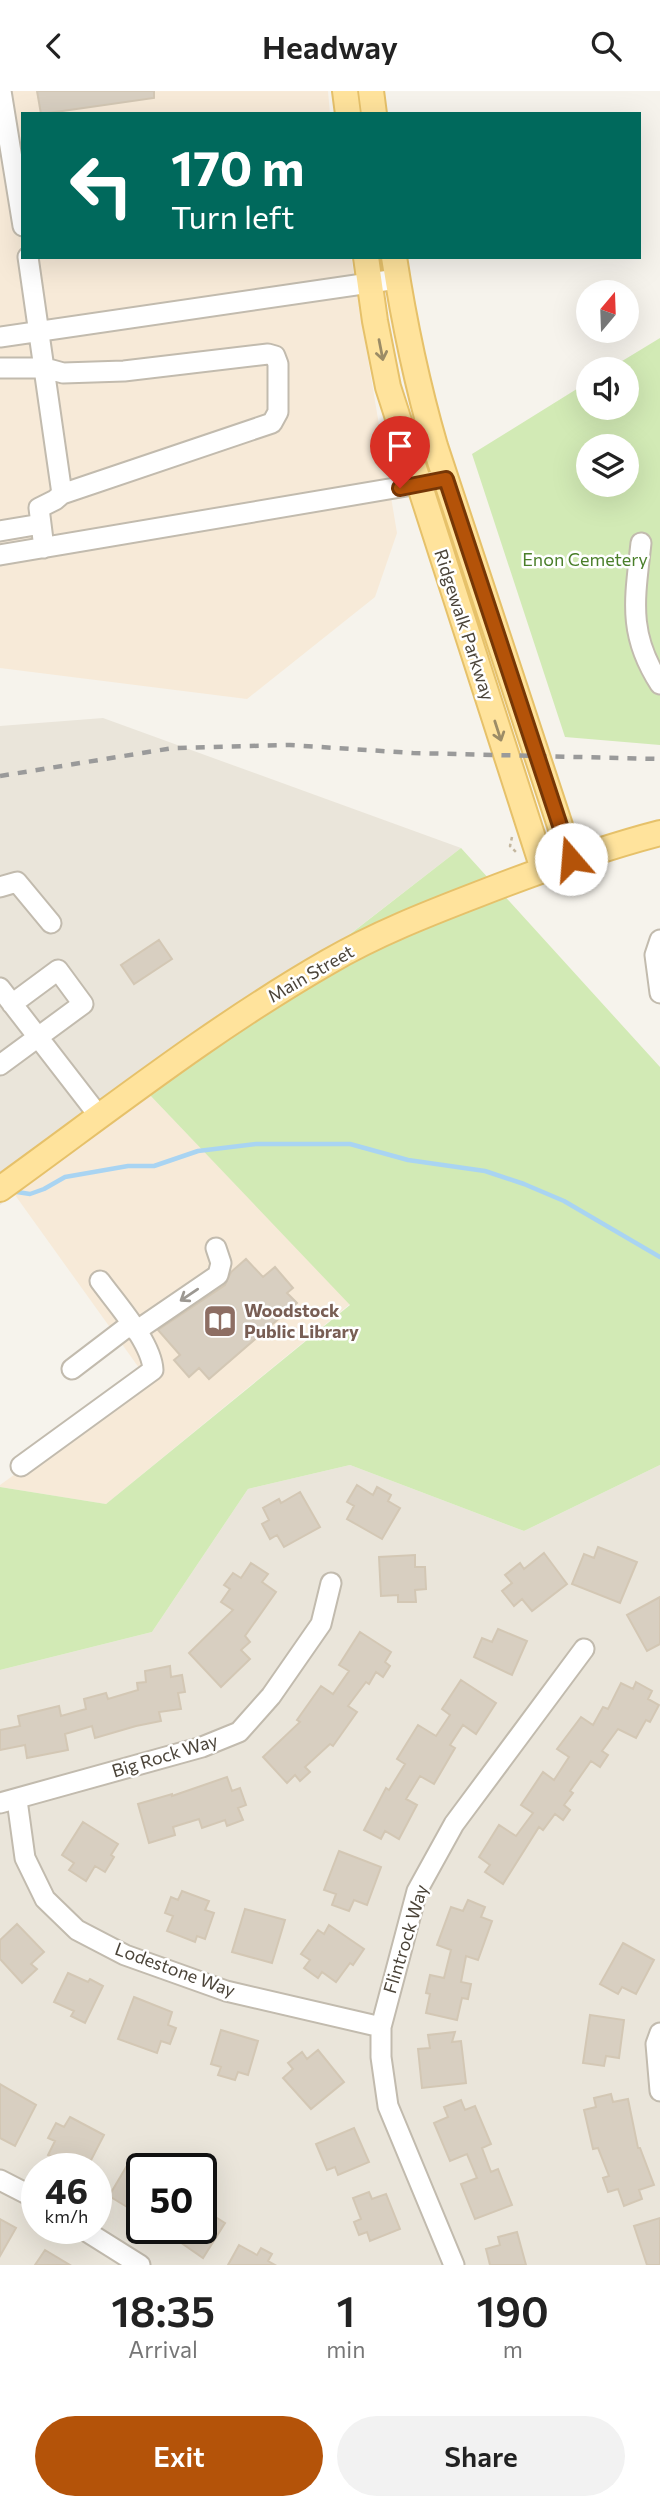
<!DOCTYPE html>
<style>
:root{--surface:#fff;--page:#f2f2f2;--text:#222;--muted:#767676;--accent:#b45309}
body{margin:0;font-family:Commissioner,sans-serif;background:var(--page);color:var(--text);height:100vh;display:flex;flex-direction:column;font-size:26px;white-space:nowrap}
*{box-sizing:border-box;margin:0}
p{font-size:23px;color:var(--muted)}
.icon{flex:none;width:38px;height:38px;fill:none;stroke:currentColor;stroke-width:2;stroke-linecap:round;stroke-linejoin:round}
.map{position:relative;height:2174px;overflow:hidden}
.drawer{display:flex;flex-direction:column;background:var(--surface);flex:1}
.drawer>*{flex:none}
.hud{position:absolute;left:21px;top:21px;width:620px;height:147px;border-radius:0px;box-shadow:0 7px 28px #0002;background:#00695c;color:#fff;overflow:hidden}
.needle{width:46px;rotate:19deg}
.fabs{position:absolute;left:576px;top:189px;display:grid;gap:14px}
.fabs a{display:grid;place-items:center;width:63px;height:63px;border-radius:50%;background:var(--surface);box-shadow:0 7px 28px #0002;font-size:35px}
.speed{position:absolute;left:21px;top:2062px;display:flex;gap:14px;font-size:35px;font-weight:700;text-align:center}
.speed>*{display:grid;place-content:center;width:91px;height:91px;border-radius:50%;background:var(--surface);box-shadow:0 7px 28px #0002;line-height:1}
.speed small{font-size:18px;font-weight:400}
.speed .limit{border:4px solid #111;border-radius:10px;background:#fff;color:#111}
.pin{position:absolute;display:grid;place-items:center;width:60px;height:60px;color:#fff;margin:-72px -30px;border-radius:50% 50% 50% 0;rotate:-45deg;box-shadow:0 0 7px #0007}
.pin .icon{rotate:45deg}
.me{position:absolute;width:77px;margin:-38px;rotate:342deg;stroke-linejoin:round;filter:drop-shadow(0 0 5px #0008)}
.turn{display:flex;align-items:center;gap:24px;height:147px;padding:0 35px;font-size:32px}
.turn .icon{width:91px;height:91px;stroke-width:2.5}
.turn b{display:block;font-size:49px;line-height:60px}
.eta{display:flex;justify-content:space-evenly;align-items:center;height:119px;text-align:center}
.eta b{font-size:42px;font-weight:600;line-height:49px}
.cta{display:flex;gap:14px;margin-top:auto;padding:14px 35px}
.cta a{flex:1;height:80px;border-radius:42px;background:var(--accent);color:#fff;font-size:28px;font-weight:600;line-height:80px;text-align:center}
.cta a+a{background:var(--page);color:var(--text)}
header{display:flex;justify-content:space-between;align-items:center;height:91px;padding:0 35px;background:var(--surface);font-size:32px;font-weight:600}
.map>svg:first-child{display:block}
</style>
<header><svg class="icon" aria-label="back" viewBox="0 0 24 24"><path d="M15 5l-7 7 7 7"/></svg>Headway<svg class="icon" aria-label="search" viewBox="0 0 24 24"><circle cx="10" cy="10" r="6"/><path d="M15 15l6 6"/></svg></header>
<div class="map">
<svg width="660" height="2174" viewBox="0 0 660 2174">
<rect width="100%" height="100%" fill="#f6f3ec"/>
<path fill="#eae5da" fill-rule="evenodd" d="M103,627L461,757L0,1114V635Z
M350,1374L524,1440L660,1374V2174H0V1579L152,1541L248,1398ZM37,2077H96V2137H37ZM142,2077H201V2137H142Z"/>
<path fill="#f7ead8" d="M0,0H328L330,23H23V166H351L397,442L375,506L247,608L0,577Z
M147,1001L350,1213L106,1413L0,1396V1394L147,1288L15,1104Z"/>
<path fill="#d2eab5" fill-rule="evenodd" d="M660,247V654L565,646L472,363L588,291V317H626V278H609ZM588,355H626V394H588Z
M461,757L660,976V1374L524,1440L350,1374L248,1398L152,1541L0,1579V1396L106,1413L350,1214L147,1001Z"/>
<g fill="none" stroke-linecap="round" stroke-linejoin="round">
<path stroke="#a9d4f2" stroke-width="4.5" d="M17,1101L30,1103L44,1098L65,1086L128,1075H154L198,1060L256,1053H350L408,1069L485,1080L524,1093L564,1110L660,1166"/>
</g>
<path fill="#d8cfc1" stroke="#d3c7b4" stroke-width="2" d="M37,0H154V7L41,23Z
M159,849L172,868L134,893L121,874Z
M246,1168L263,1186L275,1176L293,1197L287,1202L297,1212L209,1288L199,1277L189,1286L174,1269L180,1264L158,1239L225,1194L231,1181Z
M357,1394L373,1404L377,1396L391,1404L388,1410L400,1417L382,1448L347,1428L354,1415L347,1411Z
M300,1401L320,1436L284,1456L277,1444L270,1448L262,1433L269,1429L263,1417L279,1408L281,1412Z
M598,1456L637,1471L620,1512L572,1493L584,1463L594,1467Z
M544,1462L567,1493L532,1520L522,1508L514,1515L502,1500L512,1492L505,1484L520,1472L524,1478Z
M415,1464V1476H425L426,1498L415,1499L416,1511H398V1504L381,1505L379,1466Z
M251,1472L268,1483L262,1491L276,1501L245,1545L250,1551L241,1559L250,1568L221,1596L189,1562L233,1519L221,1511L230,1498L224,1494L233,1482L241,1487Z
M660,1506V1553L647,1560L627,1524Z
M498,1538L527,1550L512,1584L474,1566L482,1547L492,1551Z
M360,1541L391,1561L385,1571L390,1575L383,1586L376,1581L369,1593L366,1591L348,1615L357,1621L333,1655L330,1653L305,1676L310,1681L300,1690L295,1684L287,1692L263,1666L300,1631L297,1629L321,1595L333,1603L349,1580L339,1574Z
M170,1575L171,1586L182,1584L185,1601L178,1602L181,1618L159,1621L161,1630L136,1635L95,1647L92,1635L65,1643L68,1659L27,1667L25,1654L0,1659V1639L20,1635L18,1625L59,1615L61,1625L86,1618L84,1608L106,1602L108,1608L138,1599L137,1592L146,1591L145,1580Z
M461,1589L496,1612L476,1643L463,1634L450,1654L455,1657L434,1693L420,1685L406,1708L417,1714L399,1748L385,1740L381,1748L364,1739L386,1697L389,1699L405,1673L397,1668L418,1634L436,1645L450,1624L442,1618Z
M636,1591L652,1600L648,1608L659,1614L650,1631L646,1629L636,1647L618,1638L602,1660L608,1664L600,1676L591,1670L570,1700L573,1702L564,1714L570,1719L563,1729L555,1723L543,1739L539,1736L503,1793L485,1781L490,1774L479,1766L499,1734L516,1745L533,1722L521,1714L543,1681L554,1689L569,1666L557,1658L581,1626L593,1634L603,1616L608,1618L621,1592L633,1598Z
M227,1686L232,1700L240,1697L246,1714L238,1717L243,1729L227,1735L225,1729L202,1737L199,1728L173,1736L175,1744L149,1752L138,1713L172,1703V1705Z
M83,1731L118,1753L111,1764L114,1766L105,1781L95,1775L86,1790L69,1779L74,1772L62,1764Z
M339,1760L381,1776L367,1814L354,1809L349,1820L332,1814L336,1803L324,1799Z
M182,1800L209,1810L205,1819L214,1822L205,1848L197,1845L195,1851L167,1840L173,1825L165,1822L171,1806L178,1809Z
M468,1809L485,1816L481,1826L492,1830L478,1869L466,1865L461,1891L471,1893L468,1908L462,1907L457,1929L426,1922L430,1903L426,1902L430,1884L444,1887L451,1859L437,1854L451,1816L463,1820Z
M245,1818L285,1829L272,1872L232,1861Z
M17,1833L44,1861L31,1873L37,1878L22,1892L0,1868V1849Z
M329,1834L364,1858L353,1874L350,1872L336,1891L322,1881L318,1887L304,1877L310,1869L301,1863L318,1839L324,1843Z
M623,1852L654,1869L636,1903L622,1896L618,1903L600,1893Z
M68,1882L88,1891L90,1888L103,1895L85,1932L71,1925L74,1920L54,1911Z
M134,1906L172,1921L168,1934L176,1937L170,1953L161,1950L157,1962L118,1948Z
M590,1924L624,1929L619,1967L606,1965L604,1975L583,1972Z
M221,1939L258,1950L248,1984L238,1981L235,1989L218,1984L221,1976L211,1973Z
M455,1941L452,1951L461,1950L466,1992L422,1997L418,1958L430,1957L428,1944Z
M318,1959L344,1991L311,2018L283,1987L293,1978L288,1972L302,1961L307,1968Z
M0,1993L36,2014L15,2055L0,2047Z
M611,2003L613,2011L628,2008L638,2057H640L654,2094L639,2099L642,2108L624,2115L618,2098L608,2101L603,2087L609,2085L598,2057L593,2058L584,2019L596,2016L594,2007Z
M461,2009L465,2019L475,2015L491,2053L482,2057L491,2081L498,2078L512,2114L475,2128L461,2093L477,2087L467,2063L450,2070L434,2032L448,2026L444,2016Z
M70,2026L104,2044L87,2077H56L60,2070L48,2064L55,2050L48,2047L56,2032L64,2036Z
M354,2037L369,2071L338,2084L335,2076L327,2079L316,2053Z
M128,2073L142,2082V2125L109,2105Z
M369,2101L372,2108L386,2103L400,2138L370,2150L367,2141L359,2144L354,2131L361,2128L353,2107Z
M201,2117L225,2132L203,2167L160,2137H201Z
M660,2127V2174H647L634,2135Z
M0,2128L16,2137L0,2165Z
M517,2141L526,2174H490L486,2158L500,2154L498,2146Z
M239,2154L257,2164L261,2157L272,2163L268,2170L275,2174H228Z
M45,2159L70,2174H35Z"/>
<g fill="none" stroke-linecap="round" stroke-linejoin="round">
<g stroke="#c2bbae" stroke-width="23">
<path id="minor" d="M1,0L23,135
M28,166L62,403
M0,246L397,188
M0,277H45L63,282L124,280L268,263L275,265L278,273V321L272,332L62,403L55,409L39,417L44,457
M0,440L41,433
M641,452C635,508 627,542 660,593
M0,464L430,391
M0,796L17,791L51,832
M660,849L655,864L660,902
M0,897L99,1025
M0,974L83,913L58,879L12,913
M136,1240L218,1184L221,1172L216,1157
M72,1278L131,1233
M21,1375L153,1279C152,1252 116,1212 100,1190
M17,1709L25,1767L45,1808L77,1839L125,1864L226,1900L381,1936
M0,1712L202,1656L239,1641L271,1605L321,1533L331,1492
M660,1942L656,1953L660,2000
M0,2089L37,2108
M81,2137L140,2174
M454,2174L388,2015L381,1966V1936L417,1800L454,1733L584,1558"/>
</g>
<g stroke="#e6c16a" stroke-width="28">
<path id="major" d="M345,0L348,23
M371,0L374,23
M366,166L375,230L388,296L543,778
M394,166C404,231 417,293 435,355L571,768
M0,1098C108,1020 213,937 328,871C376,843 427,823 479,803C538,780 598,758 660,742"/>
</g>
<path stroke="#c4b79f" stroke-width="2.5" stroke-dasharray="3.5 3.5" stroke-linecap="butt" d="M512,746L510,755L516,761"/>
<use href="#minor" stroke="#fff" stroke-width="19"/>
<use href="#major" stroke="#ffe39c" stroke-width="24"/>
<path stroke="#9a9a9a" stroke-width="4.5" stroke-dasharray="9 9" stroke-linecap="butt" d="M0,685L173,657L290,654L413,662L660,668"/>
</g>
<defs><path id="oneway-shaft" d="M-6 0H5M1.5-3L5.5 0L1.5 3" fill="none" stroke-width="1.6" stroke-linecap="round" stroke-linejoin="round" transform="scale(1.75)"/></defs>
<g stroke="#9c8c66">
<use href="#oneway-shaft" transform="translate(381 259) rotate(79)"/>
<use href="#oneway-shaft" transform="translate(498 640) rotate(72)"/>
</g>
<use stroke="#9c9892" href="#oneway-shaft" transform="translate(189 1204) rotate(146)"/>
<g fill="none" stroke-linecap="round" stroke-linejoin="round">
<g stroke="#753606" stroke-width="18">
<path id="route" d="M400,397L446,388L571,768"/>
</g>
<use href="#route" stroke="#b45309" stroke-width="12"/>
</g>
<defs>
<g id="library-square" transform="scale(1.75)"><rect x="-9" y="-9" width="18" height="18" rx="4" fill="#8d6e63" stroke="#fff"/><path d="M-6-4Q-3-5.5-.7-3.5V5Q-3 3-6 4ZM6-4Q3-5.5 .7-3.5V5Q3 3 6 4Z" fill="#fff"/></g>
</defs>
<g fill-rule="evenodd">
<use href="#library-square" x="220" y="1230"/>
</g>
<g text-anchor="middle" stroke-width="5" stroke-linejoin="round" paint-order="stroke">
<g font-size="18" fill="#4a7f2a" stroke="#fff">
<text x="585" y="475">Enon Cemetery</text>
</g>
<g font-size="18" fill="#4b4439" stroke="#fff">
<text transform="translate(464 534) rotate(72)" y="6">Ridgewalk Parkway</text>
<text transform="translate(311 883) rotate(-30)" y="6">Main Street</text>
<text transform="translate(165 1665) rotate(-17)" y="6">Big Rock Way</text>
<text transform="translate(406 1848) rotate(-73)" y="6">Flintrock Way</text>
<text transform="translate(175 1879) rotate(20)" y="6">Lodestone Way</text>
</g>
<g font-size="18" font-weight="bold" fill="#785e54" stroke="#fff" text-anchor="start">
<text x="244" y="1226">Woodstock<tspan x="244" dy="21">Public Library</tspan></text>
</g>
</g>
</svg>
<div class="fabs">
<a><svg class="needle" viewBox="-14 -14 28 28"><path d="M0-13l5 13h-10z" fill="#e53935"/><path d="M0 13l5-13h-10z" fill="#767676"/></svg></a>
<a><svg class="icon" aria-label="sound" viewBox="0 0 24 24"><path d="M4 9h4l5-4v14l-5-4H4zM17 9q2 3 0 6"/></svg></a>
<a><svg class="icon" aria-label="layers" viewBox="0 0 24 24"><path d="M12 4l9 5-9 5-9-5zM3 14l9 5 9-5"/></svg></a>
</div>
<div class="speed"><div>46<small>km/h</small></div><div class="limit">50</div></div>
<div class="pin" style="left:400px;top:397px;background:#d93025"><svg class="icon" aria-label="arrive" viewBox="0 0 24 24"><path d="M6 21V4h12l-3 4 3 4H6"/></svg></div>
<svg class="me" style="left:571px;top:768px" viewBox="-20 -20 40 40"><circle r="19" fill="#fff"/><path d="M0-13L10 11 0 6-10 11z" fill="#b45309"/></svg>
<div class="hud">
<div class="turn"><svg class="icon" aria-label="left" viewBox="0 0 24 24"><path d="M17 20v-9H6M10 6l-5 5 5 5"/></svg><div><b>170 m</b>Turn left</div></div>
</div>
</div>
<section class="drawer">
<div class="eta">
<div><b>18:35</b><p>Arrival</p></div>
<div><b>1</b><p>min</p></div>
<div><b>190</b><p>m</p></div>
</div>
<div class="cta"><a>Exit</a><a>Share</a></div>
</section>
